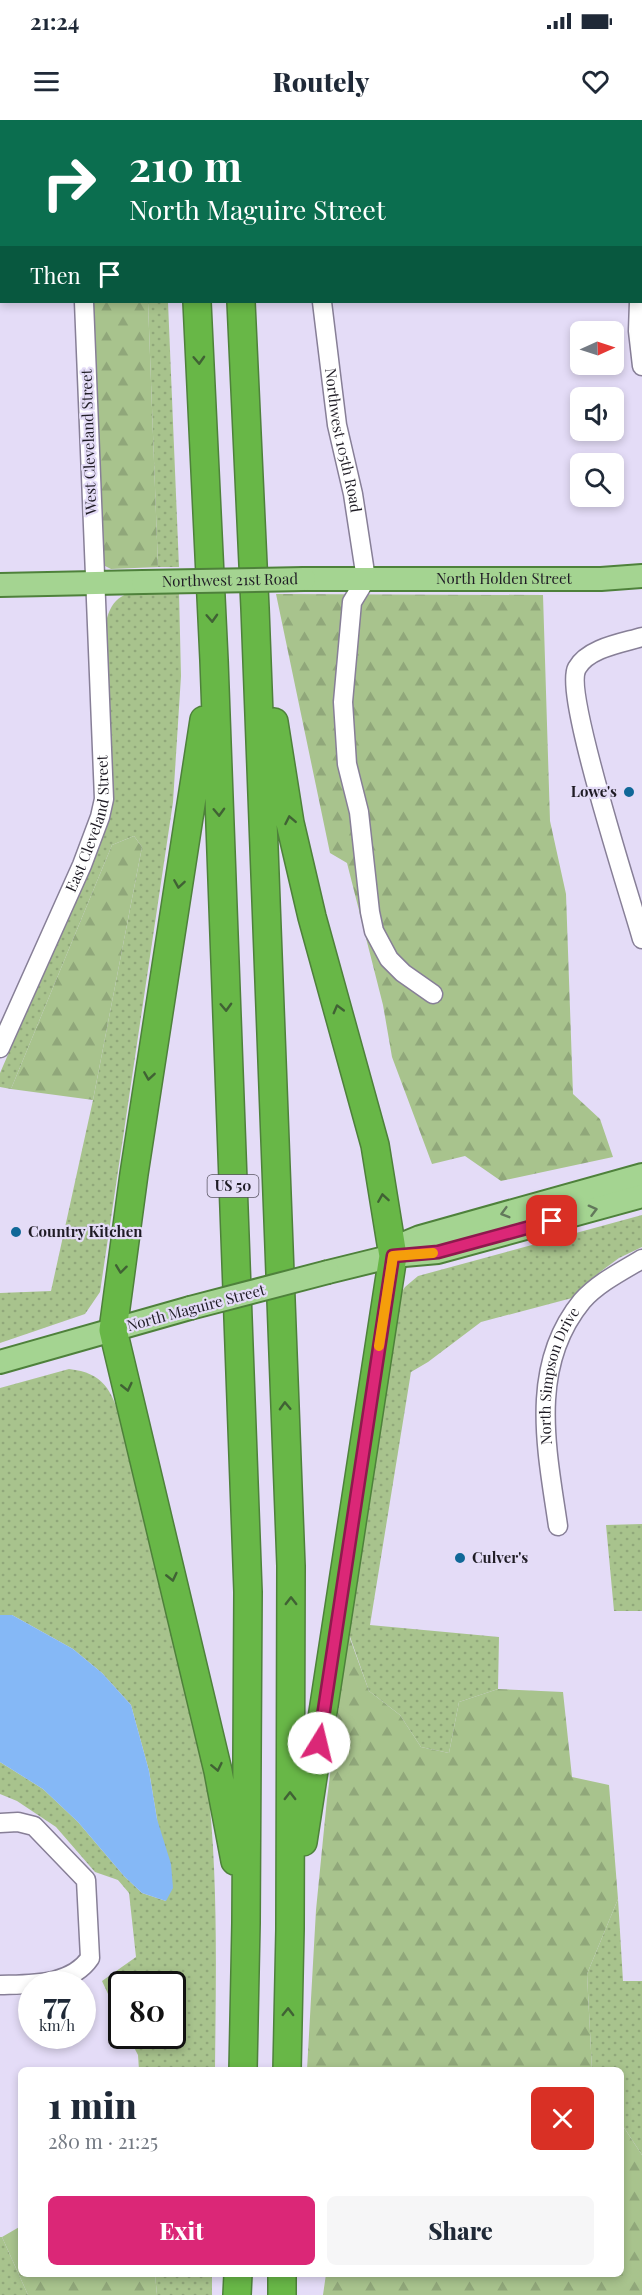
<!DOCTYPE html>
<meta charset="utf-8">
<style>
:root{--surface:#fff;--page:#f6f6f7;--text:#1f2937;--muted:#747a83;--accent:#db2777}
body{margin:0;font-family:"Playfair Display",serif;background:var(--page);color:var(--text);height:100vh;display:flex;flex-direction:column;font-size:22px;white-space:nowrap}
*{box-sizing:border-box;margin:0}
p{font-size:20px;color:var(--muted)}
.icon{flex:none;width:33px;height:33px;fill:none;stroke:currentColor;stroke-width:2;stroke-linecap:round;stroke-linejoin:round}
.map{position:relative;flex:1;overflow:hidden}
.details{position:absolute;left:18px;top:1947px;width:606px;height:210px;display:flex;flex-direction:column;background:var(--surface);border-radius:9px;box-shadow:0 3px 9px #0003}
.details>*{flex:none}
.top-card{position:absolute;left:0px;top:0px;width:642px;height:183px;box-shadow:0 3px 9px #0003;background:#0b6e4f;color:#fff;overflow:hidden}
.needle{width:39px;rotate:87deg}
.buttons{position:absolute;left:570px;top:201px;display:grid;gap:12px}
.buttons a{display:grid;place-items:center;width:54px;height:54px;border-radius:9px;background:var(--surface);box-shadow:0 3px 9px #0003;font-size:30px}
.speed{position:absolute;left:18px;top:1851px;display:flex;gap:12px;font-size:30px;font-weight:700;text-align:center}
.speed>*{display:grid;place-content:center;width:78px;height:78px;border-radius:50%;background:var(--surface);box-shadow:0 3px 9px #0003;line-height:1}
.speed small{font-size:15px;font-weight:400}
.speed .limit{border:3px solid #111;border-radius:9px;background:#fff;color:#111}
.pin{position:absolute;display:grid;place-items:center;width:51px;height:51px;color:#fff;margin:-26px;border-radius:12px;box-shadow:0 3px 9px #0006}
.me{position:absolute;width:66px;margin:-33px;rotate:9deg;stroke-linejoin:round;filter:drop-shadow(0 0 4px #0008)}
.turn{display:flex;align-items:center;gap:21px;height:126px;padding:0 30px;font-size:27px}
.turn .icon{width:78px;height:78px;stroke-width:2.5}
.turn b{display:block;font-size:42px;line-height:51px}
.then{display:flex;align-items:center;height:57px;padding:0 30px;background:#0003;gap:12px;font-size:22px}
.round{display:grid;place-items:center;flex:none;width:63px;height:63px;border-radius:9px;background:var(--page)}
.summary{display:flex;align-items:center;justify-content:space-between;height:102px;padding:0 30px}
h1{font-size:36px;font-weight:800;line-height:45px}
.action{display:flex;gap:12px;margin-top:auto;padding:12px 30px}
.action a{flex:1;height:69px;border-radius:9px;background:var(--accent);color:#fff;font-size:24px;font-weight:800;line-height:69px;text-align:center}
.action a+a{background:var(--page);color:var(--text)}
.status{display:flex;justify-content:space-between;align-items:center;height:42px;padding:0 30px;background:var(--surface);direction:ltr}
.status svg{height:16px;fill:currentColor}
header{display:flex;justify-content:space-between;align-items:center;height:78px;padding:0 30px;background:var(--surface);font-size:27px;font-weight:800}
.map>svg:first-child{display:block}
</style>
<div class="status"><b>21:24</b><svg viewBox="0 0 49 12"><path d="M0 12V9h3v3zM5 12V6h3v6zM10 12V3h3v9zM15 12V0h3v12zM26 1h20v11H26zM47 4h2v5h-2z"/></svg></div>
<header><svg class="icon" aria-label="menu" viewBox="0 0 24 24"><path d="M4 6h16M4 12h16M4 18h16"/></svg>Routely<svg class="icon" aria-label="heart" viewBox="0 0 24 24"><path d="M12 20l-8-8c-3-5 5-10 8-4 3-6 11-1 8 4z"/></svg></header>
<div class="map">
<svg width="642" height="2175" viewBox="0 0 642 2175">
<defs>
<pattern id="grass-dots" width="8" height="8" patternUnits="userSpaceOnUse" patternTransform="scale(1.5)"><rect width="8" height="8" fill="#a8c38d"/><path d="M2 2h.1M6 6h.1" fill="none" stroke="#90a77a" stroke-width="1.8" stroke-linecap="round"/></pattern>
<pattern id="forest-firs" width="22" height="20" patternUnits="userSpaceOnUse" patternTransform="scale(1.5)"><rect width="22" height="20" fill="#a8c38d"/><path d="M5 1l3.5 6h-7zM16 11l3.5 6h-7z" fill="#90a77a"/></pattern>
</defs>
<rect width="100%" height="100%" fill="#e4dcf7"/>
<path fill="url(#grass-dots)" d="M148,182H168L179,447H158Z
M179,472L181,556L173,682L100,1172L85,1194L0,1223V1173L51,1171L93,980L142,727L134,716L112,725L11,969L0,967V953L103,716L111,688L106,503C114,462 146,473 179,472Z
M642,1095V1127L619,1138L600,1152L572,1178L481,1202L428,1242L411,1252L370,1505L499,1517L498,1569L459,1582L449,1633L421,1627L400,1595L369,1571L349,1514L339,1588L332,1589L399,1176L405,1167L418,1156Z
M69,1249C104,1253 111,1270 121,1300L203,1629C219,1735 216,1843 215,1950H139L138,1935L128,1916H172V1864H122L121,1902L102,1861L136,1837L129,1773L118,1760L95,1752L56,1707L17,1681L0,1674V1642L43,1669L78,1702L124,1756L142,1773L166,1781L157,1699L149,1651L131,1585L102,1553L73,1529L12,1495H0V1268Z
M642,1404V1491H614L606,1405Z
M618,1779L623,1861H642V2035L621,2003V1950H592L587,1854Z
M0,2117H2L28,2175H0Z
M155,2154H212V2175H157Z"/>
<path fill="url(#forest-firs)" d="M92,182H148L158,447L111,449L103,445Z
M276,474L543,475L550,701L566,774L573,974L600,999L613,1037L501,1061L465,1036L432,1044L392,937L383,885L347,743L330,733Z
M134,716L142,727L93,980L11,969L112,725Z
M348,1513L369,1571L400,1595L421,1627L449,1633L459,1582L498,1569L563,1572L572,1657L609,1665L618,1779L587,1854L592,1950H307L316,1790L327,1679Z
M621,2003L642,2035V2175H323L326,2154H621Z
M21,2106V2154H155L157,2175H28L2,2117Z"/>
<path fill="#85b8f6" d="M0,1495H12L73,1529L102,1553L131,1585L149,1651L157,1699L171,1744L173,1768L166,1781L142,1773L124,1756L78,1702L43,1669L0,1642Z"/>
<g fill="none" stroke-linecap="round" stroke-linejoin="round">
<g stroke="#877f97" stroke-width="21">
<g id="minor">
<path d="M75,0V2"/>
<path d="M308,0V2"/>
<path id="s1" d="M322,182L337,305L353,374L366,459L352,482L343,582L347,644L359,692L370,792L374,811L389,839L403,853L433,874"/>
<path d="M639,182L638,211L642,246"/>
<path d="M642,517C622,523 588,528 577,548C563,573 631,779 642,819"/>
<path id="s2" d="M0,928L82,745L100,697L104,679L84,182"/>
<path id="s3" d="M558,1406C547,1330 528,1247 582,1181C598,1163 622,1151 642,1139"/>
<path d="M0,1703L18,1702L34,1706L86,1760L90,1838C71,1866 31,1864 0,1865"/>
</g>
</g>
<g stroke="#4e813b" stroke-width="26">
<g id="major">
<path id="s4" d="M304,459H601L642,456"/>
<path d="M0,465L143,462"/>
<path d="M393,1136L408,1122L420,1117L642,1055"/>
<path d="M328,1152L393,1136L438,1132L642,1076"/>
<path d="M0,1242L190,1188"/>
</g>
</g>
<g stroke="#4e813b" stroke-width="30">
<path id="highway" d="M188,0V2
M232,0V2
M197,182L214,540L248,1472L246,1803L243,1950
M241,182L255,488L291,1446L290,1809L287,1950
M204,600L134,1054L113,1210L218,1651L235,1741
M274,602L290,703L312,797L375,1025L393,1136L303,1722
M237,2175L238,2154
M282,2175V2154"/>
</g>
<use href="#minor" stroke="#fff" stroke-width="18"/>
<use href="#major" stroke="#a4d491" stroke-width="22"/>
<use href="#highway" stroke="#68b747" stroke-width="27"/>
<g stroke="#4e813b" stroke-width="26" stroke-linecap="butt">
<g id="major-bridge">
<path id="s5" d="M143,462L304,459"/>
<path d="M190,1188L328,1152"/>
</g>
</g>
<use href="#major-bridge" stroke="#a4d491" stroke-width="22"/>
</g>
<defs><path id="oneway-chevron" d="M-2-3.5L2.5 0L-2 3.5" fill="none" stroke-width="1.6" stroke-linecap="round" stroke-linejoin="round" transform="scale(1.5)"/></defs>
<g stroke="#406234">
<use href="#oneway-chevron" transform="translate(199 240) rotate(87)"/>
<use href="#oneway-chevron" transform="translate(212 498) rotate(87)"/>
<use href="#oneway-chevron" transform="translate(219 692) rotate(88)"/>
<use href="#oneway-chevron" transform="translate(290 700) rotate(-101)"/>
<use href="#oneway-chevron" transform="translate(179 764) rotate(99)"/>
<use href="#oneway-chevron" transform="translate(226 887) rotate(88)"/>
<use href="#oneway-chevron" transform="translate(338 889) rotate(-105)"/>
<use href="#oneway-chevron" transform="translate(149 956) rotate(99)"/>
<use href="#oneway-chevron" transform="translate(383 1078) rotate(-99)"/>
<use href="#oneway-chevron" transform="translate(121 1149) rotate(97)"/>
<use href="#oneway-chevron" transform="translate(127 1267) rotate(77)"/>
<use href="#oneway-chevron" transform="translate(285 1286) rotate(-92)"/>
<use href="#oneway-chevron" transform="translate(172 1457) rotate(77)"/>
<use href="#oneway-chevron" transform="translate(291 1481) rotate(-90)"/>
<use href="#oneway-chevron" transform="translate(217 1647) rotate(78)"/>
<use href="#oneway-chevron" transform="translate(290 1676) rotate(-90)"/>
<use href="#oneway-chevron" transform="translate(288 1892) rotate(-89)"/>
</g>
<g stroke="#62785b">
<use href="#oneway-chevron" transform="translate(593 1090) rotate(-15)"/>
<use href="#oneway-chevron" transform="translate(505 1093) rotate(164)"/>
</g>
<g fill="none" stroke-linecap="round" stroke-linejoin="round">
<g stroke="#8e194d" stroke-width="15">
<path id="route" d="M319,1623L393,1136L438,1132L552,1101"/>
</g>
<use href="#route" stroke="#db2777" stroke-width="10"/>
<path stroke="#f59e0b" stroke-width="10" d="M379,1226L393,1136L433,1133"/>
</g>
<g fill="#106898" stroke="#e4dcf7" stroke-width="2">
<circle cx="629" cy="672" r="6"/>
<circle cx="16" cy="1112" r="6"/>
<circle cx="460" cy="1438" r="6"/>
</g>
<g text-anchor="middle" stroke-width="4.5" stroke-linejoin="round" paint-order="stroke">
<rect fill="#e4dcf7" stroke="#5a5664" stroke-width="1.5" x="207.5" y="1055" width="51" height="22" rx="4.5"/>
<g font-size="14" font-weight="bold" fill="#1f1c25">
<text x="233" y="1071">US 50</text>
</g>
<g font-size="15" fill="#1f1c25" stroke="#e4dcf7">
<text dy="5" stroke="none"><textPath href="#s1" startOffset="140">Northwest 105th Road</textPath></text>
<text transform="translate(89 322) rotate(-92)" y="5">West Cleveland Street</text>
<text dy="5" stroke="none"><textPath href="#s4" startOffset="200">North Holden Street</textPath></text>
<text dy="5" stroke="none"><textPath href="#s5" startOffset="87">Northwest 21st Road</textPath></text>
<text dy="5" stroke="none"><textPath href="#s2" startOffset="243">East Cleveland Street</textPath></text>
<text transform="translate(196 1188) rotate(-15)" y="5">North Maguire Street</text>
<text dy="5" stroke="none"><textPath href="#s3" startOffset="153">North Simpson Drive</textPath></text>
</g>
<g font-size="15" font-weight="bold" fill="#1f1c25" stroke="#e4dcf7" text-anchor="start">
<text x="617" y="677" text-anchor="end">Lowe's</text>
<text x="28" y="1117">Country Kitchen</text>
<text x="472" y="1443">Culver's</text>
</g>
</g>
</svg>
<div class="buttons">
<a><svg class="needle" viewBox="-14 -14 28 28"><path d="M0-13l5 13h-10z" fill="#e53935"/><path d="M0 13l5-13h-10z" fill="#747a83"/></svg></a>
<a><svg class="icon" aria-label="sound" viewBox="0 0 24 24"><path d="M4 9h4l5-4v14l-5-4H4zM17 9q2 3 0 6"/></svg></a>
<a><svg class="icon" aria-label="search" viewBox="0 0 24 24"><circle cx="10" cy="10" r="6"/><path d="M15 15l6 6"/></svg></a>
</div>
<div class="speed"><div>77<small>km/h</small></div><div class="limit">80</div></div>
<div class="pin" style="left:552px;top:1101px;background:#d93025"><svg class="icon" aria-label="arrive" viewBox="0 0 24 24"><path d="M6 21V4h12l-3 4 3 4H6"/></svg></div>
<svg class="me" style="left:319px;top:1623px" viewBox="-20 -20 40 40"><circle r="19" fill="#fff"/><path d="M0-13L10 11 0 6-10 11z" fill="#db2777"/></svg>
<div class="top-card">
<div class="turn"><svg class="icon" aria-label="right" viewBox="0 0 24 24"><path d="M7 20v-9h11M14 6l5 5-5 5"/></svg><div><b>210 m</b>North Maguire Street</div></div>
<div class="then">Then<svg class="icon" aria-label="arrive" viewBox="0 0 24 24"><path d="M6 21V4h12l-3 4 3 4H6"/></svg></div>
</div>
<section class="details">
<div class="summary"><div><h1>1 min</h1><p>280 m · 21:25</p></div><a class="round" style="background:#d93025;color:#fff"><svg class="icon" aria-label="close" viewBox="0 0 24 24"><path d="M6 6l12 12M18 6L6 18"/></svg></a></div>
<div class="action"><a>Exit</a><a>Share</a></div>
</section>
</div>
